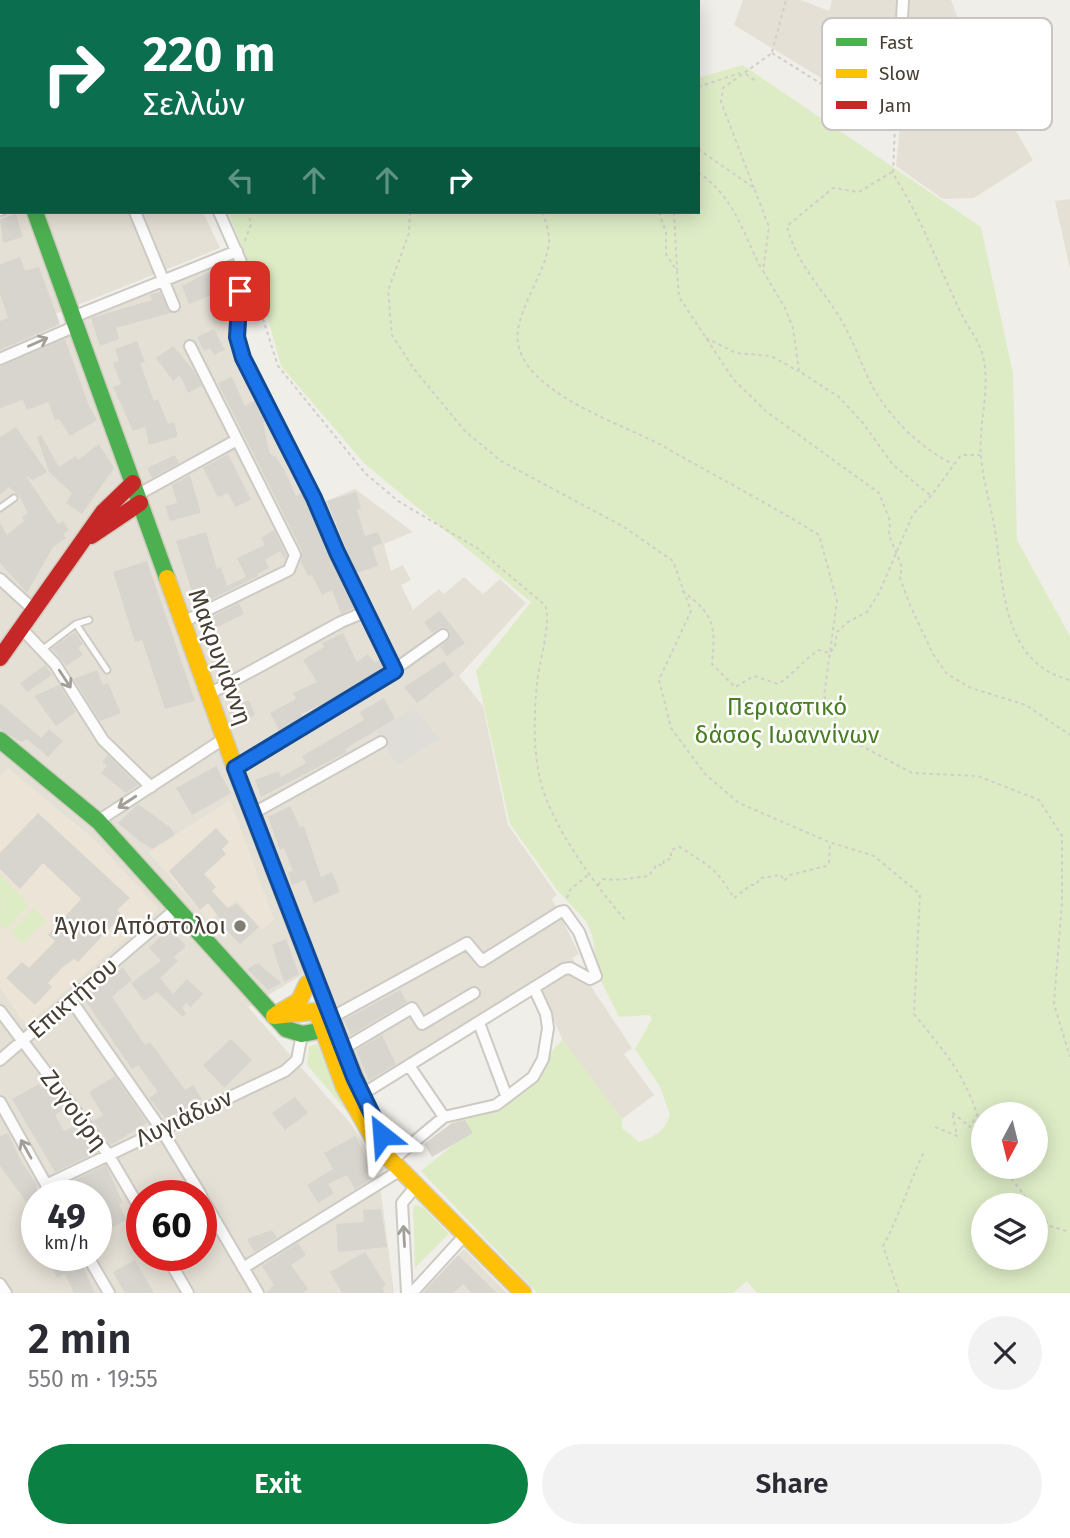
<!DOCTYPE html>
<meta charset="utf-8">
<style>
:root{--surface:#fff;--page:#f2f2f3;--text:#2b2b33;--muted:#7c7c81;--accent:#0b8043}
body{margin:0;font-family:"Fira Sans",sans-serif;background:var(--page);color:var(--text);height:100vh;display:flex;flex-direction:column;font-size:26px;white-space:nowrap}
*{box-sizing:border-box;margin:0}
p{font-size:23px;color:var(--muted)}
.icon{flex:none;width:38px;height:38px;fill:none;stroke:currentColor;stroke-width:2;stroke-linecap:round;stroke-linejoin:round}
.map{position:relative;height:1293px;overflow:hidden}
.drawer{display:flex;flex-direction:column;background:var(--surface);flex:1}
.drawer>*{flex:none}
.hud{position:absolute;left:0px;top:0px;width:700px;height:214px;box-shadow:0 4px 18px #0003;background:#0b6e4f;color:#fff;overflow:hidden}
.needle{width:46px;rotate:187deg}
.controls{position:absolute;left:971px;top:1102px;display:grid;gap:14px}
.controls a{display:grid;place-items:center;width:77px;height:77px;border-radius:50%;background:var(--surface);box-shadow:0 4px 18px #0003;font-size:35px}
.speed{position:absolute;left:21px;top:1180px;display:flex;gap:14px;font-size:35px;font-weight:700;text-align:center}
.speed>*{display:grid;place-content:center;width:91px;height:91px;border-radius:50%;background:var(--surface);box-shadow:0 4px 18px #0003;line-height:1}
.speed small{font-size:18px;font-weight:400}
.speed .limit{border:10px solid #d22;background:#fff;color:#111}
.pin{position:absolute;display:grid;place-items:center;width:60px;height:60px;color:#fff;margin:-30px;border-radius:14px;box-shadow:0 4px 10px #0006}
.me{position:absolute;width:77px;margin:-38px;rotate:332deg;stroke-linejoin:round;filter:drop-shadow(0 0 5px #0008)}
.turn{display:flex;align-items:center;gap:24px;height:147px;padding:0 28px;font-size:32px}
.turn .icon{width:91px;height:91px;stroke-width:2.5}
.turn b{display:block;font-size:49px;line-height:60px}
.lanes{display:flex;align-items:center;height:66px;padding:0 28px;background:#0003;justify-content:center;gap:35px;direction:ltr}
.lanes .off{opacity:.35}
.round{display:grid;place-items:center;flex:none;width:74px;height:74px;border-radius:37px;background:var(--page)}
.summary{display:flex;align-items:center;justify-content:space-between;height:119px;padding:0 28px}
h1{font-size:42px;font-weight:600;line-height:52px}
.action{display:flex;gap:14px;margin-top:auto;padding:14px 28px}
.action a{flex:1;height:80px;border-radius:42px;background:var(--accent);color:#fff;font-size:28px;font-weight:600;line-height:80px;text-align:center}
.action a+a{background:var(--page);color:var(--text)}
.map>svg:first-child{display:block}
</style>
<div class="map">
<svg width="1070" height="1293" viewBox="0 0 1070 1293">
<rect width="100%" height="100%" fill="#f0eee8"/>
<path fill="#e5e0d5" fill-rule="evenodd" d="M0,0L77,2H2V212H203L220,248L55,314L59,325L0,352Z
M743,0H801L829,11L832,0H951L972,56L1033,160L974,198L943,199L896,166L900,126L734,25Z
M1070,199V269L1055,201Z
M221,263L233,296L234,347L314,506L355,489L413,532L384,544L391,571L403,565L411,580L401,585L413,610L439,589L444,594L464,577L483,594L500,579L526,603L459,676L483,706L508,825L557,895L552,899L579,954L572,958L632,1048L624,1054L654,1095L622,1119L567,1050L536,980L367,1088L314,968L248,1007L351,1124L378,1169L394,1293H0V359L84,322L83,314ZM37,1195H96V1255H37ZM142,1195H201V1255H142Z
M464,1249L507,1293H421Z"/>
<path fill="#ece5d7" d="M8,768L95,840L159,909L26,1025L0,988V777Z
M230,800L274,920L262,930L237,900L209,921L148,852Z"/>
<path fill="#deecc6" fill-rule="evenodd" d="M95,0H509L510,2H96Z
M743,65L981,227L1013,373L1017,540L1070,636V1293H757L747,1281L733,1293H537L421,1171L468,1133L454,1118C489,1114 523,1103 542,1071C549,1058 550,1050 563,1040L622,1119V1128L639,1142C656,1136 664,1132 670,1115L660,1087L635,1049L652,1019L649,1015L619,1017L599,977L592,935L586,921L557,890L510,824L476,671L531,602L365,464L281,366L261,293L228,212H698V78ZM984,1115H1036V1167H984ZM984,1206H1036V1258H984Z
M0,874L29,905L6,930L0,924V911L7,903L0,909Z
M33,908L46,920L23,944L10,932Z
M317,1044L348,1113L307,1065L309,1046Z
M416,1205L423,1207L449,1234L415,1268L413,1207Z"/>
<path fill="#dfddd8" d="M410,710L414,714L417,712L440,739L397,765L378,731Z"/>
<path fill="#d8d5cf" d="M16,214L23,237L3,243L0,219Z
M20,257L25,271L39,267L60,324L0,350V321L8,318L0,294V264Z
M218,267L227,289L189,304L182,286Z
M160,292L171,313L116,328L119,339L100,346L91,318L152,300L150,295Z
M214,329L225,350L214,355L210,348L204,351L197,337Z
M65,339L89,406L97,420L70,436L59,419L55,420L48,402L27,410L23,400L0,408V367Z
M137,341L145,362L140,363L154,401L158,399L168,424L174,422L177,433V437L149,445L145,427L133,431L113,387L121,384L113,363L119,361L115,349Z
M173,346L194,371L202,386L188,393L180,375L173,381L156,358Z
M232,377L245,406L256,400L266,421L263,423L270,454L276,457L284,469L296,496L302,493L355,607L341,614L332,590L322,595L312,575L308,576L301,562L302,551L218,383Z
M16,427L47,472L33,480L26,476L58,524L63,521L69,530L63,534L66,538L53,547L27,593L0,563V523L7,535L24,521L22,517L28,513L19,496L9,487L0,495V437Z
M41,435L59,467L76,456L78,460L99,444L114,468L82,514L66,503L72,493L49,472L37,437Z
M228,454L251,500L235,507L228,493L218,497L203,468Z
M175,455L179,463L152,478L147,468Z
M190,475L201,513L170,521L165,506L177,503L172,485Z
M356,492L361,508L357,510L365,536L378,532L382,543L372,547L378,566L356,573L327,501Z
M274,530L286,555L285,559L280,551L265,560L269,568L257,574L258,576L200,605L192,592L176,541L206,532L217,569L221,567L227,586L246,577L237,558L265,545L261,538Z
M147,561L195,701L165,709L142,640L135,642L113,572Z
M239,603L244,614L213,629L208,619Z
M440,611L465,643L447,656L440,647L450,639V631L442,627L432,633L424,622Z
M75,632L83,644L78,648L83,655L66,666L52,648Z
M343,633L357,662L368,654L375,663L380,659L384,667L348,692L301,714L304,719L280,732L270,713L296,699L293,693L317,682L303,660L324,647L322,643Z
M444,661L454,675L417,703L404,687Z
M45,665L52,675L27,692L20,683Z
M97,670L103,685L108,683L121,713L100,721L74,679Z
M59,685L76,712L56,726L34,696Z
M384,698L395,719L345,749L347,752L261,797L255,780L279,771L281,777L306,763L302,756L364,720L360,712Z
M249,700L255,715L234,724L228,709Z
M0,703L41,738L49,729L63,741L48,757L27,739L21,742L0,729Z
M108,755L138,785L126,793L101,773L107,766L102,762Z
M216,766L231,793L192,815L176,788Z
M138,804L171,828L175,835L152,849L138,840L118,823Z
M290,806L300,827L304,826L321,877L332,872L340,892L314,903L305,880L292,885L288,872L293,871L284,848L280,850L268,817Z
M38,813L130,898L117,910L122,915L78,962L74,959L63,967L48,983L52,987L35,1005L6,978L22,962L29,968L55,941L48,935L81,899L43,863L20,889L0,869V853Z
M216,828L229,842L222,849L226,854L204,874L216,887L212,891L228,908L237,904L259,927L240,944L217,921L220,919L208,903L200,910L169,871Z
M169,928L186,946L174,957L178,961L160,978L173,994L187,979L203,994L191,1007L186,1003L182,1008L186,1013L183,1017L157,992L144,1001L131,983L161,961L149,948Z
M286,939L299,974L284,982L272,945Z
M258,963L281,983L268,990L247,969Z
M123,967L132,980L112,997L145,1045L150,1042L185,1090L193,1085L202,1099L166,1119L149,1098L158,1092L138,1065L132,1069L84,999Z
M400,990L407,1002L351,1035L344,1020Z
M382,1035L396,1064L369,1081L356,1050Z
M231,1039L252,1060L224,1088L203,1065Z
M115,1076L147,1123L111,1145L93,1121L103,1115L89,1092Z
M39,1084L41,1088L46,1085L64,1109L55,1115L64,1131L76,1125L97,1152L55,1172L12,1099Z
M295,1097L308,1113L285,1130L272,1113Z
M465,1120L473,1133L432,1157L424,1144L452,1123Z
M8,1133L21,1161L37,1184V1237L22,1214L31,1208L0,1166V1136Z
M355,1136L376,1176L355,1189L347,1175L328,1184L334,1193L318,1203L307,1185L333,1169L324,1153Z
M106,1165L123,1203L119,1204L126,1220L96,1236V1195H68L64,1185Z
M381,1209L387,1247L338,1252L336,1224L364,1222L363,1210Z
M201,1212L214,1233L208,1236L212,1246L201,1251Z
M272,1230L277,1238L254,1252L247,1239Z
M298,1243L306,1255L291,1265L308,1289L303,1293H266L274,1285L262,1266Z
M365,1252L386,1285L382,1288L385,1293H342L330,1272Z
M75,1255L82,1265L95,1293H74L65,1274L57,1278L52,1268Z
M458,1255L497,1293H472L463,1284L453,1293H423Z
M135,1260L154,1293H125L113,1272Z"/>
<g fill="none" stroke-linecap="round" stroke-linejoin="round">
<g stroke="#cdcac4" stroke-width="9">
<path id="lane" d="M0,508L14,498
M76,624L107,670
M43,649L76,624L89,620"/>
</g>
<g stroke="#cdcac4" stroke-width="14">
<path id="street" d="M37,0L38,2
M87,0L88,2
M897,115L903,0
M0,138L2,137
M0,210L2,209
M135,212L174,306
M219,212L241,262L237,337L243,358L314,497L337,552L395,671
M73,317L237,251
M0,359L76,326
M137,495L235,441
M0,579L34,610
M183,622L289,570L295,555L190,346
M21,628L55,664L103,740L151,787
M209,694L341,622L367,611
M235,768L356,697L443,635
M252,814L381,742
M98,821L225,738
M71,1000L161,1129L201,1195
M0,1011L108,1154L142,1212
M331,1018L467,943L482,961L560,912L564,911L579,932L596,976L590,979L570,968L564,969L361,1095
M479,1023L506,1095
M343,1049L412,1008L422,1024L474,993
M0,1060L177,908
M410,1067L444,1117
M0,1102L52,1195
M397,1156L444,1117L496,1105L533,1077L543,1059L548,1028L546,1014L534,988
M46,1185L285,1071L297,1060L302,1034
M201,1196L258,1293
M87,1255L109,1293
M166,1255L188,1293
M243,1268L399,1171
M0,1284L6,1293
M407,1293L402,1203L417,1185
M412,1293L466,1234"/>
</g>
<g stroke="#d0cbbf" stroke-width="19">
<path id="fast" d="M35,212L167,578
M0,740L98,821L286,1029L302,1034L334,1028"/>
</g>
<g stroke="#d0cbbf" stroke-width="19">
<path id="slow" d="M0,114L2,119
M167,578L235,768L328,1010
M317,1013L344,1087L379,1148L523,1293
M277,1014L299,1001L307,984
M274,1016L328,1010L369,1112"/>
</g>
<g stroke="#d0cbbf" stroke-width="19">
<path id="jam" d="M91,536L140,503
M0,658L103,512L133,483"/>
</g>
<path stroke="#d1ceca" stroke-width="2" stroke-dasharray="3.5 3.5" stroke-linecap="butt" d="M142,0L143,2
M219,0L220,2
M329,0L331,2
M447,0L450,2
M495,0L497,2
M772,52L786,0
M772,53L895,130
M746,74L757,82
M698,87L740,73
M895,127L893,172L896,179C923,221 939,268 961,313C968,328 979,340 983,356C991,390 978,423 981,457C983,481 991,506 995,530C1004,588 1002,663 1070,680
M698,149L754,188L769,227L763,271L785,308L793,328L799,371L839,397L863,423L893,465L930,495
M698,172C736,199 742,232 762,270
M892,172L859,192L833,188L787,226C796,263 821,287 840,318C854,341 862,368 875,391C893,421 922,449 953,464
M754,188L721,102L723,88L772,53
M410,212L409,233L388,291L392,335L414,369L464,430L501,461L624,527L673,561L691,611L659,680L671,728L705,774L739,803L829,842L874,856L920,894L914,1014C950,1058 970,1081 984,1138
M543,212C545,221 550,233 549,243C545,277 510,317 519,348C533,396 622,424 661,445C714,475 767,503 819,535L837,601L824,696L843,736L912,773L978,776L1039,800L1062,836V902L1054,1004L1070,1057
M659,212L666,233V254L677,271L679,297L733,379L767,412L879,493L890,521L889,535L902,567L900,578L910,605L933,654L947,674L971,688L1026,705L1070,735
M674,212L677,270
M245,241L251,224L248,212
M252,285L278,366L365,473L398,501L477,548L545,605C552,620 539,664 537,683C534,715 533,748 540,779C551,826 594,883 625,920
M706,338L736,353L771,356L798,371
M682,591C714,614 716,625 712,664L735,687L754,676L778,684C794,674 803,660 819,650L830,653L835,646L837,632L848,622L867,612L879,593L913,514L931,496L961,455H980
M598,885L603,879C622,881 630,878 649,876L657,864L663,866L664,860L671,859V850L680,847C709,867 714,865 734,898L751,885H756L760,878L781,875L784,881L790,875L826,866L829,863L830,844
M567,898L570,890L589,874
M935,1127L957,1136L952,1112L970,1127L978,1113
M1003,1167L1032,1206
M1036,1210L1050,1226L1070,1232
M899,1293L883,1246C900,1215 909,1183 924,1152"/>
<use href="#lane" stroke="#fdfcfc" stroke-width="5"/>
<use href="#street" stroke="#fdfcfc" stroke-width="10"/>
<use href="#fast" stroke="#4caf50" stroke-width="16"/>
<use href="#slow" stroke="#ffc107" stroke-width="16"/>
<use href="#jam" stroke="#c62828" stroke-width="16"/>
</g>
<defs><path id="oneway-shaft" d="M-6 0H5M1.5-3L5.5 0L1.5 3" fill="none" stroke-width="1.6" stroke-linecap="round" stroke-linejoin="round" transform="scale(1.75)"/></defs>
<g stroke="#a29e98">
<use href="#oneway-shaft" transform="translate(38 342) rotate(-24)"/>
<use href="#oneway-shaft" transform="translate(65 679) rotate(57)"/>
<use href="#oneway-shaft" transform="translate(127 802) rotate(147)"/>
<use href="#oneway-shaft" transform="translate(26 1149) rotate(-119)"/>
<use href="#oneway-shaft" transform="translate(404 1236) rotate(-93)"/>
</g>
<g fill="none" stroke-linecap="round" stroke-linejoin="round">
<g stroke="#114b97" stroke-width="18">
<path id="route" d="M240,291L237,337L243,358L314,498L337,552L395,671L235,768L354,1077L382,1135"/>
</g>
<use href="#route" stroke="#1a73e8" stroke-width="12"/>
</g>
<circle fill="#827c73" stroke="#fff" stroke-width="2.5" cx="240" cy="926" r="7"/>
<g text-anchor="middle" stroke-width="5" stroke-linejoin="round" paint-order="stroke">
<g font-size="24" fill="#473f34" stroke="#fff">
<text transform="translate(220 657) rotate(70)" y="8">Μακρυγιάννη</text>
<text transform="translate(73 998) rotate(-41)" y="8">Επικτήτου</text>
<text transform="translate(74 1110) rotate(53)" y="8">Ζυγούρη</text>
<text transform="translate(184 1118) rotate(-25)" y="8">Λυγιάδων</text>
</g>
<g font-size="24" fill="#487d24" stroke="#fff">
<text x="787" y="715">Περιαστικό<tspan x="787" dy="28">δάσος Ιωαννίνων</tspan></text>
</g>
<g font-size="24" fill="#473f34" stroke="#fff" text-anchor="end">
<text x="226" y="934">Άγιοι Απόστολοι</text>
</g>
</g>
<rect x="822" y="18" width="230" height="112" rx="10" fill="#fff" stroke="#c8c5c2" stroke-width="2"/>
<rect x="836" y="38" width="31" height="8" fill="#4caf50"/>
<rect x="836" y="69" width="31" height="9" fill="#ffc107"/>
<rect x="836" y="101" width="31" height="8" fill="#c62828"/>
<g font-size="19" fill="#473f34">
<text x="879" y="49">Fast</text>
<text x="879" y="80">Slow</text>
<text x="879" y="112">Jam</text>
</g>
</svg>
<div class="controls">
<a><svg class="needle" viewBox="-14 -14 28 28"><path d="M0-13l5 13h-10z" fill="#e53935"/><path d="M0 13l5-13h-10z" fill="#7c7c81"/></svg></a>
<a><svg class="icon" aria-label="layers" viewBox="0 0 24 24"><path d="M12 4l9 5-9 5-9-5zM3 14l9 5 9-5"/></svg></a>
</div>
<div class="speed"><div>49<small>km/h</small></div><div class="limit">60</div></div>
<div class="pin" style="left:240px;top:291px;background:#d93025"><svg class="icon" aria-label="arrive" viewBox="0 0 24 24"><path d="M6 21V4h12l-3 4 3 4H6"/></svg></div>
<svg class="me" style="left:382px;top:1135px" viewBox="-20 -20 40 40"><path d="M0-17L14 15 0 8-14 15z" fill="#1a73e8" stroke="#fff" stroke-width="4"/></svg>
<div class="hud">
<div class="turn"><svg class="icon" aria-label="right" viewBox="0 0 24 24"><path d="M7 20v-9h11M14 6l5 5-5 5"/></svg><div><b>220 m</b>Σελλών</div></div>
<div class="lanes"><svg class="icon off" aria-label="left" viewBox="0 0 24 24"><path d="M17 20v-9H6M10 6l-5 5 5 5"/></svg><svg class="icon off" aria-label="ahead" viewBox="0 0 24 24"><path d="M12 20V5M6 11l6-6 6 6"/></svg><svg class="icon off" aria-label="ahead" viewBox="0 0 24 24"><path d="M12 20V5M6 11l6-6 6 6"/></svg><svg class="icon" aria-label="right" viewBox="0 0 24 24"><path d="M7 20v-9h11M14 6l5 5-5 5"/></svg></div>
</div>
</div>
<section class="drawer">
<div class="summary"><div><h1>2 min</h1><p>550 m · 19:55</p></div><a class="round"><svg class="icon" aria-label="close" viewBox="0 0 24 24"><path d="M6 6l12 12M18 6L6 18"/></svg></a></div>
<div class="action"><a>Exit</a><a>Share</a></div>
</section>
